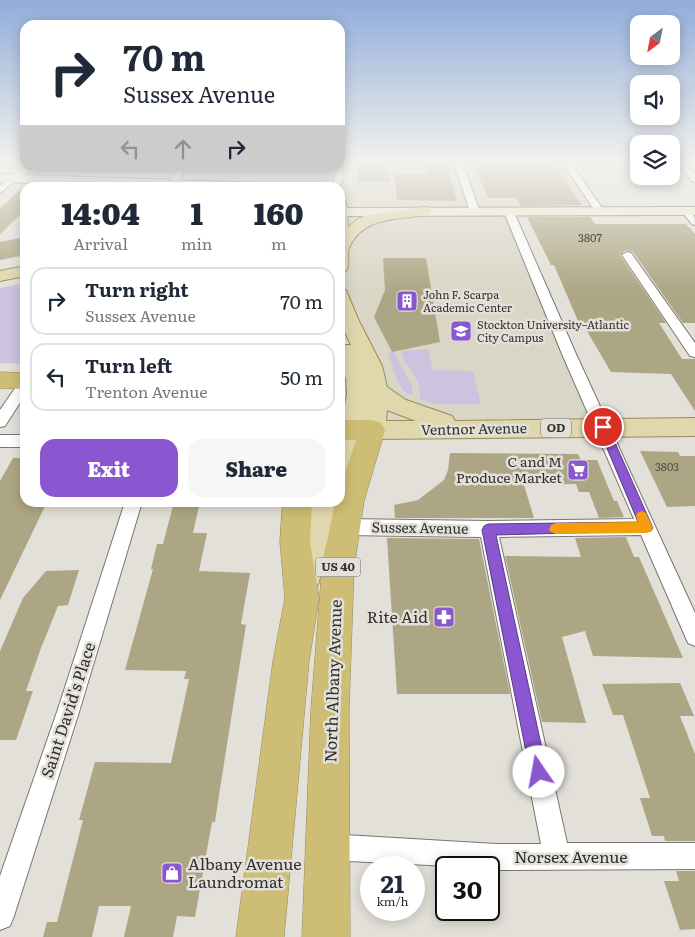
<!DOCTYPE html>
<meta charset="utf-8">
<style>
:root{--surface:#fff;--page:#f6f6f7;--text:#1f2937;--muted:#747a83;--line:#e0e1e3;--accent:#8a57d0}
body{margin:0;font-family:Literata,serif;background:var(--page);color:var(--text);height:100vh;display:flex;flex-direction:column;font-size:19px;white-space:nowrap}
*{box-sizing:border-box;margin:0}
p{font-size:16px;color:var(--muted)}
.icon{flex:none;width:28px;height:28px;fill:none;stroke:currentColor;stroke-width:2;stroke-linecap:round;stroke-linejoin:round}
.map{position:relative;flex:1;overflow:hidden}
.panel{position:absolute;left:20px;top:182px;width:325px;height:325px;display:flex;flex-direction:column;background:var(--surface);border-radius:15px;box-shadow:0 2px 12px #0003}
.panel>*{flex:none}
.banner{position:absolute;left:20px;top:20px;width:325px;height:152px;border-radius:15px;box-shadow:0 2px 12px #0003;background:#fff;color:var(--text);overflow:hidden}
.needle{width:32px;rotate:212deg}
.tools{position:absolute;left:630px;top:15px;display:grid;gap:10px}
.tools a{display:grid;place-items:center;width:50px;height:50px;border-radius:10px;background:var(--surface);box-shadow:0 2px 12px #0003;font-size:25px}
.speed{position:absolute;left:360px;top:856px;display:flex;gap:10px;font-size:25px;font-weight:700;text-align:center}
.speed>*{display:grid;place-content:center;width:65px;height:65px;border-radius:50%;background:var(--surface);box-shadow:0 2px 12px #0003;line-height:1}
.speed small{font-size:12px;font-weight:400}
.speed .limit{border:2px solid #111;border-radius:8px;background:#fff;color:#111}
.pin{position:absolute;display:grid;place-items:center;width:42px;height:42px;color:#fff;margin:-21px;border:2px solid #fff;border-radius:50%;box-shadow:0 1px 5px #0007}
.me{position:absolute;width:55px;margin:-28px;rotate:348deg;stroke-linejoin:round;filter:drop-shadow(0 0 4px #0008)}
.turn{display:flex;align-items:center;gap:18px;height:105px;padding:0 20px;font-size:22px}
.turn .icon{width:65px;height:65px;stroke-width:2.5}
.turn b{display:block;font-size:35px;line-height:42px}
.lanes{display:flex;align-items:center;height:48px;padding:0 20px;background:#0003;justify-content:center;gap:25px;direction:ltr}
.lanes .off{opacity:.35}
.eta{display:flex;justify-content:space-evenly;align-items:center;height:85px;text-align:center}
.eta b{font-size:30px;font-weight:800;line-height:35px}
.cta{display:flex;gap:10px;margin-top:auto;padding:10px 20px}
.cta a{flex:1;height:58px;border-radius:15px;background:var(--accent);color:#fff;font-size:20px;font-weight:800;line-height:58px;text-align:center}
.cta a+a{background:var(--page);color:var(--text)}
ul{padding:0;list-style:none}
li{display:flex;align-items:center;gap:15px;height:68px;margin:0 10px 8px;padding:0 10px;border:2px solid var(--line);border-radius:15px}
li div{flex:1}
li b{display:block;font-size:19px}
li em{font-style:normal}
.map>svg:first-child{display:block}
</style>
<div class="map">
<svg width="695" height="937" viewBox="0 0 695 937">
<rect width="100%" height="100%" fill="#e2e0d8"/>
<path fill="#d9d6c6" d="M340,162H566L600,212H510L603,427L372,430L340,294V188L172,183L182,168H340Z"/>
<path fill="#cdc3e1" d="M25,283V364L0,363V288Z
M428,349L433,370L473,371L481,404H433L420,399L418,381L404,361L401,351Z
M395,352C398,366 416,382 412,396C396,390 394,367 388,353Z
M340,356C351,379 354,394 344,418H340Z"/>
<path fill="#ada684" d="M357,162H388L390,182H357Z
M424,162H446L457,201L397,200L394,174H427Z
M473,162H553L582,205L521,206L517,198H488Z
M25,186V210L0,234V208Z
M527,217H590L595,224H686L695,234V323H683L633,252L626,250L620,255L666,323H659L682,359H695V411L671,374L611,372L581,321H578L554,265H551Z
M25,237V255L0,260V242Z
M383,258H426L440,342L392,352L374,317L385,290Z
M640,451L678,452L680,456H695V506L667,507Z
M450,453L578,454L581,460H597L614,501H617L624,517L599,518L589,492H579L576,484L524,485L534,518H395L394,505L418,500L444,480L448,470Z
M13,458H25V502H47L0,600V481Z
M174,502H200L193,533H207L199,571L250,573L241,624L246,625L219,795L215,822H212L195,917L177,916L173,937H124L131,906H99L92,937H43L47,922H57L83,820H79L95,762L171,763L189,679H184L186,671L125,670L153,569H151L157,544H163Z
M626,537L634,557H639L683,658L593,656L585,631L562,637L586,723L542,722L505,556L581,557L575,538Z
M387,538L479,539L510,694H397Z
M79,570L68,605L58,606L41,648L26,691H33L16,740H0V651L23,598L46,571Z
M680,683L694,716H680L695,754V841H665L664,836H652L640,798H650L623,715H613L602,684Z
M676,871H695V929L680,930L664,881H679Z"/>
<g fill="none" stroke-linecap="round" stroke-linejoin="round">
<g stroke="#77766f" stroke-width="2">
<path id="street" d="M454,162H462L480,212L478,214L475,215L470,212Z
M562,162H570L605,212L603,214H597Z
M675,162H684L695,174V182L692,181Z
M25,166L32,168L0,193V186Z
M340,166L343,168L342,182L337,188H327L334,181L335,168H340Z
M178,168H186L175,188H166Z
M686,208C694,210 695,218 695,225L692,224L681,211Z
M509,209L514,212L576,354L695,613V646L688,643L641,535L499,537L567,843H695V869L496,870H489V868L328,860L319,856L315,847L319,838L328,834L496,844H541L481,537L344,535L338,532L335,527L338,522L344,519L488,521L634,519L562,354L504,212Z
M627,252L631,253L695,343V357L690,356L622,255Z
M25,379V395L5,426L0,427V410L20,381Z
M0,435H25V447H0Z
M125,502H142L79,712L14,916L10,926L0,930V876L57,712Z"/>
</g>
<g stroke="#77766f" stroke-width="2">
<path id="secondary" d="M0,174L291,184L297,188H170L0,182Z
M340,200L345,201L347,208L695,207V215L341,216Z"/>
</g>
<g stroke="#968c5c" stroke-width="2">
<path id="primary" d="M424,207L429,208L431,211L429,214C400,221 364,214 349,248C346,255 351,264 346,271L340,272V208L345,209L347,212L348,227L358,219L365,216Z
M25,266V276L0,281V271Z
M340,289L346,290L358,319L382,366L387,387L406,400L452,416L455,421L695,418V436L372,439L363,435L349,472L340,475V432L347,394L346,379L340,358V345H351L340,322ZM387,410L416,421H386Z
M313,502H339L326,547L319,582L314,592L304,596L294,592L289,582L298,547Z"/>
</g>
<g stroke="#968c5c" stroke-width="1">
<path id="highway" d="M0,372L25,373V389L0,388Z
M340,420H372L381,423L385,430L364,501L354,568L349,709L350,937H302L311,709L322,568L335,502H340V488L356,440H340Z
M283,502H312L310,542L319,598L309,661L284,937H236L273,661L285,598L280,542Z"/>
</g>
<use href="#street" fill="#fff" fill-rule="evenodd"/>
<use href="#secondary" fill="#f0ebd6" fill-rule="evenodd"/>
<use href="#primary" fill="#e1d7ac" fill-rule="evenodd"/>
<use href="#highway" fill="#cdbd75" fill-rule="evenodd"/>
</g>
<linearGradient id="sky" x2="0" y2="1"><stop stop-color="#91adda"/><stop offset="0.55" stop-color="#f2f1ed"/><stop offset="1" stop-color="#f2f1ed" stop-opacity="0"/></linearGradient>
<rect width="695" height="293" fill="url(#sky)"/>
<path fill="#8a57d0" stroke="#5a3987" d="M603,423L608,427L653,528L651,531L496,535L547,772L545,778L539,781L533,778L530,772L482,530L484,526L488,524L638,522L598,427Z"/>
<path fill="#f59e0b" d="M642,511L646,513L653,528L651,531L647,533L556,534L551,532L549,529L551,525L556,523L638,522L636,516L637,513Z"/>
<defs>
<g id="building-square" transform="scale(1.125)"><rect x="-9" y="-9" width="18" height="18" rx="4" fill="#8a57d0" stroke="#e2e0d8"/><path d="M-4-6H4V6H1V3H-1V6H-4ZM-2.5-4.3h1.7v1.8h-1.7ZM.8-4.3h1.7v1.8H.8ZM-2.5-1h1.7V.8h-1.7ZM.8-1h1.7V.8H.8Z" fill="#fff"/></g>
<g id="university-square" transform="scale(1.125)"><rect x="-9" y="-9" width="18" height="18" rx="4" fill="#8a57d0" stroke="#e2e0d8"/><path d="M0-5L7-2L0 1L-7-2ZM-4 1L0 2.5L4 1V4Q0 6-4 4Z" fill="#fff"/></g>
<g id="supermarket-square" transform="scale(1.125)"><rect x="-9" y="-9" width="18" height="18" rx="4" fill="#8a57d0" stroke="#e2e0d8"/><path d="M-6-5.5h2.5l.6 2H6L4.5 2H-2.5L-4.4-4H-6ZM-1.5 3.2a1.3 1.3 0 1 0 .1 0ZM3 3.2a1.3 1.3 0 1 0 .1 0Z" fill="#fff"/></g>
<g id="pharmacy-square" transform="scale(1.125)"><rect x="-9" y="-9" width="18" height="18" rx="4" fill="#8a57d0" stroke="#e2e0d8"/><path d="M-2-6h4v4h4v4h-4v4h-4v-4h-4v-4h4Z" fill="#fff"/></g>
<g id="shop-square" transform="scale(1.125)"><rect x="-9" y="-9" width="18" height="18" rx="4" fill="#8a57d0" stroke="#e2e0d8"/><path d="M-5-2.5h2.3a2.7 3.5 0 0 1 5.4 0H5L5.5 6h-11ZM-1.5-2.5h3a1.5 2.3 0 0 0-3 0Z" fill="#fff"/></g>
</defs>
<g fill-rule="evenodd">
<use href="#building-square" x="407" y="301"/>
<use href="#university-square" x="461" y="331"/>
<use href="#supermarket-square" x="578" y="470"/>
<use href="#pharmacy-square" x="444" y="617"/>
<use href="#shop-square" x="172" y="873"/>
</g>
<g text-anchor="middle" stroke-width="5" stroke-linejoin="round" paint-order="stroke">
<g font-size="11" fill="#504e43">
<text x="590" y="242">3807</text>
<text x="667" y="471">3803</text>
</g>
<g font-size="11" fill="#31302d" stroke="#e2e0d8" text-anchor="start">
<text x="423" y="299">John F. Scarpa<tspan x="423" dy="13">Academic Center</tspan></text>
<text x="477" y="329">Stockton University–Atlantic<tspan x="477" dy="13">City Campus</tspan></text>
</g>
<g fill="#e2e0d8" stroke="#666560" stroke-width="1">
<rect x="541" y="418.5" width="30" height="19" rx="4"/>
<rect x="315.5" y="557.5" width="45" height="19" rx="4"/>
</g>
<g font-size="12" font-weight="bold" fill="#31302d">
<text x="556" y="432">OD</text>
<text x="338" y="571">US 40</text>
</g>
<g font-size="14" fill="#31302d" stroke="#e2e0d8">
<text transform="translate(474 429) rotate(-1)" y="5">Ventnor Avenue</text>
<text transform="translate(420 528) rotate(1)" y="5">Sussex Avenue</text>
</g>
<g font-size="14" fill="#31302d" stroke="#e2e0d8" text-anchor="end">
<text x="562" y="467">C and M<tspan x="562" dy="16">Produce Market</tspan></text>
</g>
<g font-size="16" fill="#31302d" stroke="#e2e0d8" text-anchor="end">
<text x="428" y="623">Rite Aid</text>
<text x="188" y="870" text-anchor="start">Albany Avenue<tspan x="188" dy="18">Laundromat</tspan></text>
</g>
<g font-size="16" fill="#31302d" stroke="#e2e0d8">
<text transform="translate(333 681) rotate(-88)" y="6">North Albany Avenue</text>
<text transform="translate(68 710) rotate(-72)" y="6">Saint David's Place</text>
<text x="571" y="863">Norsex Avenue</text>
</g>
</g>
</svg>
<div class="tools">
<a><svg class="needle" viewBox="-14 -14 28 28"><path d="M0-13l5 13h-10z" fill="#e53935"/><path d="M0 13l5-13h-10z" fill="#747a83"/></svg></a>
<a><svg class="icon" aria-label="sound" viewBox="0 0 24 24"><path d="M4 9h4l5-4v14l-5-4H4zM17 9q2 3 0 6"/></svg></a>
<a><svg class="icon" aria-label="layers" viewBox="0 0 24 24"><path d="M12 4l9 5-9 5-9-5zM3 14l9 5 9-5"/></svg></a>
</div>
<div class="speed"><div>21<small>km/h</small></div><div class="limit">30</div></div>
<div class="pin" style="left:603px;top:427px;background:#d93025"><svg class="icon" aria-label="arrive" viewBox="0 0 24 24"><path d="M6 21V4h12l-3 4 3 4H6"/></svg></div>
<svg class="me" style="left:539px;top:772px" viewBox="-20 -20 40 40"><circle r="19" fill="#fff"/><path d="M0-13L10 11 0 6-10 11z" fill="#8a57d0"/></svg>
<div class="banner">
<div class="turn"><svg class="icon" aria-label="right" viewBox="0 0 24 24"><path d="M7 20v-9h11M14 6l5 5-5 5"/></svg><div><b>70 m</b>Sussex Avenue</div></div>
<div class="lanes"><svg class="icon off" aria-label="left" viewBox="0 0 24 24"><path d="M17 20v-9H6M10 6l-5 5 5 5"/></svg><svg class="icon off" aria-label="ahead" viewBox="0 0 24 24"><path d="M12 20V5M6 11l6-6 6 6"/></svg><svg class="icon" aria-label="right" viewBox="0 0 24 24"><path d="M7 20v-9h11M14 6l5 5-5 5"/></svg></div>
</div>
<section class="panel">
<div class="eta">
<div><b>14:04</b><p>Arrival</p></div>
<div><b>1</b><p>min</p></div>
<div><b>160</b><p>m</p></div>
</div>
<ul>
<li><svg class="icon" aria-label="right" viewBox="0 0 24 24"><path d="M7 20v-9h11M14 6l5 5-5 5"/></svg><div><b>Turn right</b><p>Sussex Avenue</p></div><em>70 m</em></li>
<li><svg class="icon" aria-label="left" viewBox="0 0 24 24"><path d="M17 20v-9H6M10 6l-5 5 5 5"/></svg><div><b>Turn left</b><p>Trenton Avenue</p></div><em>50 m</em></li>
</ul>
<div class="cta"><a>Exit</a><a>Share</a></div>
</section>
</div>
